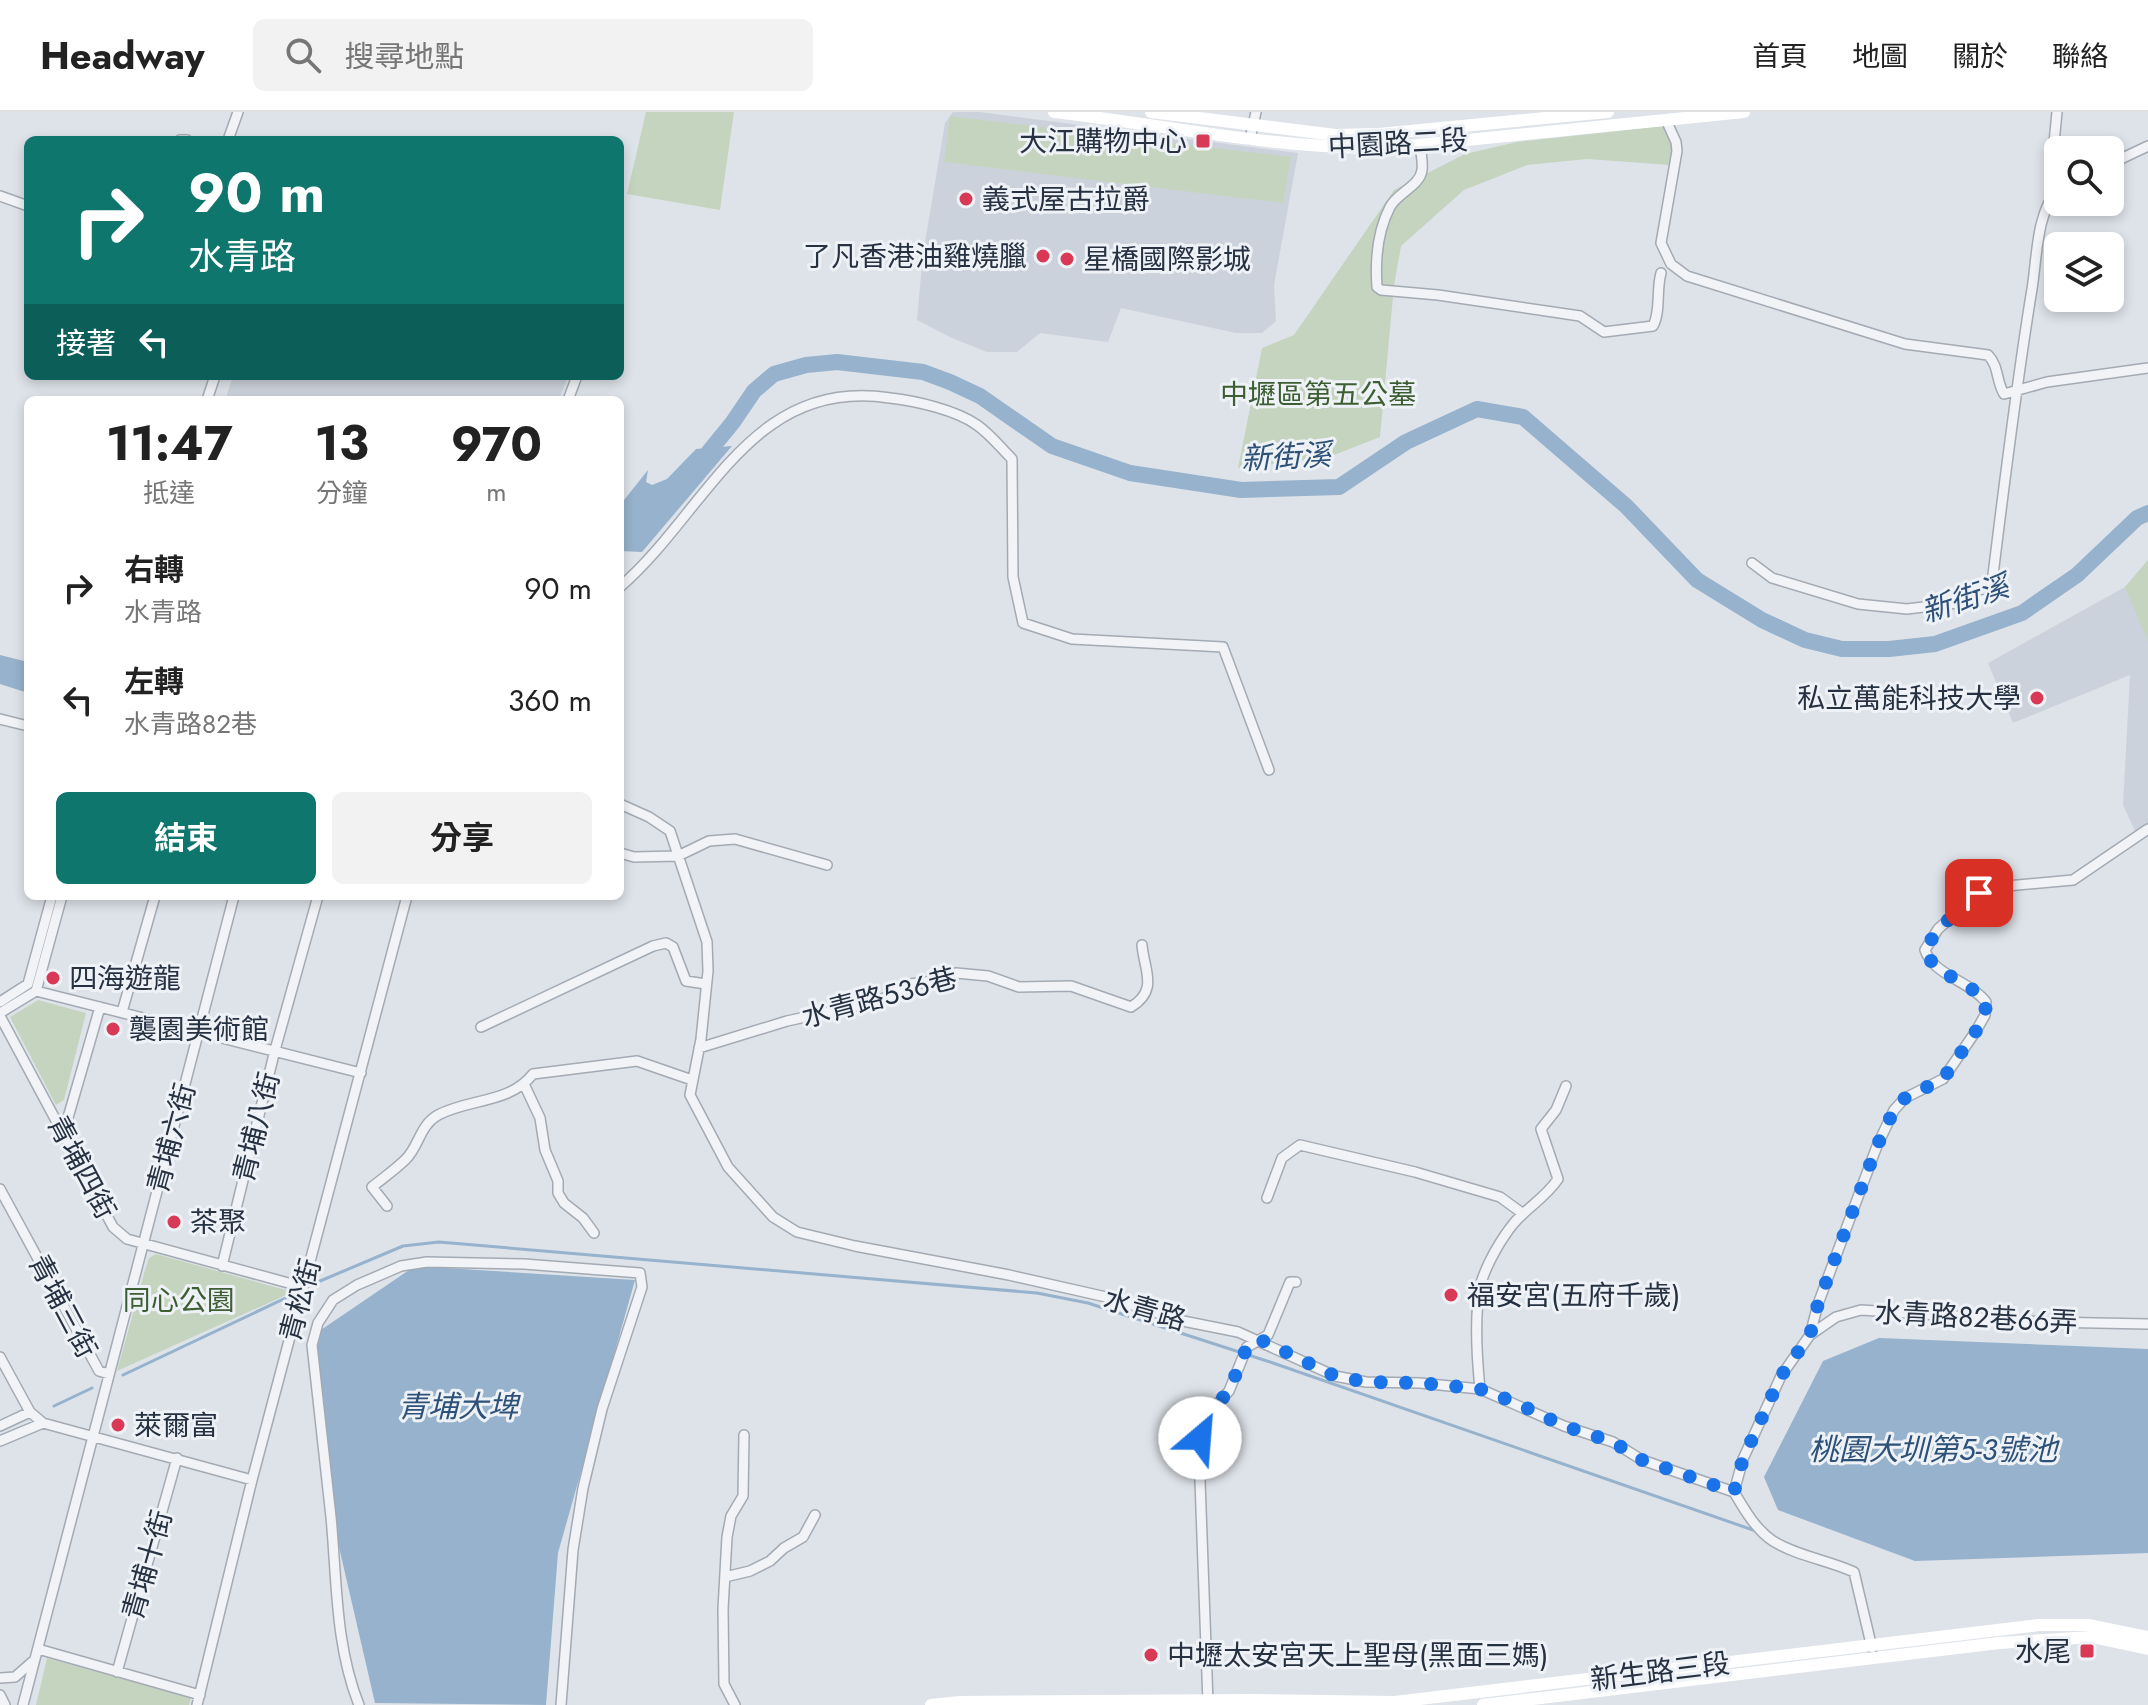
<!DOCTYPE html>
<html lang="zh-TW">
<meta charset="utf-8">
<style>
:root{--surface:#fff;--page:#f2f2f2;--text:#222;--muted:#767676;--line:#e0e0e0;--accent:#0f766e}
body{margin:0;font-family:Jost,"Noto Sans TC",sans-serif;background:var(--page);color:var(--text);height:100vh;display:flex;flex-direction:column;font-size:30px;white-space:nowrap}
*{box-sizing:border-box;margin:0}
p{font-size:26px;color:var(--muted)}
.icon{flex:none;width:44px;height:44px;fill:none;stroke:currentColor;stroke-width:2;stroke-linecap:round;stroke-linejoin:round}
.map{position:relative;flex:1;overflow:hidden}
.details{position:absolute;left:24px;top:284px;width:600px;height:504px;display:flex;flex-direction:column;background:var(--surface);border-radius:12px;box-shadow:0 4px 12px #0003}
.details>*{flex:none}
.hud{position:absolute;left:24px;top:24px;width:600px;height:244px;border-radius:12px;box-shadow:0 4px 12px #0003;background:#0f766e;color:#fff;overflow:hidden}
.fabs{position:absolute;left:2044px;top:24px;display:grid;gap:16px}
.fabs a{display:grid;place-items:center;width:80px;height:80px;border-radius:12px;background:var(--surface);box-shadow:0 4px 12px #0003;font-size:40px}
.pin{position:absolute;display:grid;place-items:center;width:68px;height:68px;color:#fff;margin:-34px;border-radius:16px;box-shadow:0 4px 12px #0006}
.me{position:absolute;width:88px;margin:-44px;rotate:27deg;stroke-linejoin:round;filter:drop-shadow(0 0 6px #0008)}
.turn{display:flex;align-items:center;gap:28px;height:168px;padding:0 32px;font-size:36px}
.turn .icon{width:104px;height:104px;stroke-width:2.5}
.turn b{display:block;font-size:56px;line-height:68px}
.then{display:flex;align-items:center;height:76px;padding:0 32px;background:#0003;gap:16px;font-size:30px}
.eta{display:flex;justify-content:space-evenly;align-items:center;height:136px;text-align:center}
.eta b{font-size:48px;font-weight:700;line-height:56px}
.button{display:flex;gap:16px;margin-top:auto;padding:16px 32px}
.button a{flex:1;height:92px;border-radius:12px;background:var(--accent);color:#fff;font-size:32px;font-weight:700;line-height:92px;text-align:center}
.button a+a{background:var(--page);color:var(--text)}
ul{padding:0;list-style:none}
li{display:flex;align-items:center;gap:24px;height:112px;padding:0 32px}
li div{flex:1}
li b{display:block;font-size:30px}
li em{font-style:normal}
header{display:flex;align-items:center;gap:48px;box-sizing:border-box;height:112px;padding:0 40px;background:var(--surface);border-bottom:2px solid var(--line)}
header strong{font-size:38px}
nav{display:flex;gap:44px;margin-inline-start:auto;font-size:28px}
.search{width:560px;height:72px;background:var(--page);display:flex;align-items:center;gap:20px;box-sizing:border-box;padding:0 28px;border-radius:12px;color:var(--muted);font-size:30px}
.map>svg:first-child{display:block}
</style>
<header>
<strong>Headway</strong>
<div class="search"><svg class="icon" aria-label="search" viewBox="0 0 24 24"><circle cx="10" cy="10" r="6"/><path d="M15 15l6 6"/></svg>搜尋地點</div>
<nav><a>首頁</a><a>地圖</a><a>關於</a><a>聯絡</a></nav>
</header>
<div class="map">
<svg width="2148" height="1593" viewBox="0 0 2148 1593">
<rect width="100%" height="100%" fill="#dee3e9"/>
<path fill="#ccd2db" d="M953,0H979L1298,41L1274,173L1276,209L1262,221H1236L1121,196L1108,230L1040,221L1017,240H987L952,226L917,208L923,142L945,11Z
M233,264H568L559,288H225Z
M2148,448V711L2135,719L2123,693L2130,563L2013,611L1988,551L2125,475Z"/>
<path fill="#c5d4bf" d="M646,0H734L720,98L627,82Z
M950,4L1291,45L1283,91L944,50Z
M1663,14L1673,31L1670,53L1587,47L1527,53L1464,78L1401,134L1394,174L1380,325L1329,345L1238,356L1262,236L1294,223L1394,78L1465,42L1517,30Z
M2148,448V530L2125,475Z
M38,888L86,901L64,988L56,993L10,905Z
M156,1142L293,1180L117,1259L145,1158L149,1146Z
M47,1546L191,1586L189,1593H36Z"/>
<path fill="#96b2cc" d="M732,334L642,440L620,439V393L648,358L646,370L652,373L667,367L696,337Z
M0,543L28,550V581L0,572Z
M415,1154L635,1168L558,1441L546,1593L375,1591L336,1422L315,1222Z
M1879,1226L2148,1237V1441L1915,1449L1778,1398L1764,1365L1823,1249Z"/>
<g fill="none" stroke-linecap="round" stroke-linejoin="round">
<path stroke="#96b2cc" stroke-width="3" d="M313,1172L403,1134L439,1130L1037,1181L1088,1191L1273,1251L1753,1418
M123,1263L292,1183
M54,1294L92,1276"/>
<path stroke="#96b2cc" stroke-width="16" d="M698,353L733,310L754,279L774,262L806,253L837,250L923,260L950,270L980,284L1052,334L1130,361L1241,378L1339,375L1406,330L1477,297L1523,305L1626,394L1697,468L1762,508L1805,528L1842,537H1889L1935,532L2022,501L2077,463L2137,406L2148,401"/>
<g stroke="#a3aab3" stroke-width="12">
<path id="minor" d="M2057,0L2052,51L2058,69
M1666,8L1676,30L1677,39L1661,131L1671,152L1687,164L1905,232L1988,243C1999,254 1996,269 2004,282L2047,270L2148,256
M1250,27L1256,0
M180,28H187
M228,28L238,0
M1420,33C1421,41 1423,51 1422,58C1420,74 1397,81 1390,95C1377,120 1375,147 1377,175L1381,178L1438,183L1580,204L1604,220L1653,214C1661,199 1656,178 1661,161
M2110,52L2148,34
M0,84L28,94
M207,288L215,264
M568,288L577,264
M1752,451L1772,466L1858,492L1907,497L1990,487C2003,383 2015,280 2032,177C2037,147 2036,101 2058,77
M620,475C707,400 751,264 890,286C916,289 956,298 977,313C990,322 1001,336 1012,347L1013,465L1023,511L1072,527L1223,535L1269,658
M0,607L28,614
M620,692L649,705L670,719L707,830L708,859L701,927L690,983L728,1055L773,1105L797,1120L855,1134L1009,1163L1106,1185L1183,1209L1238,1220L1335,1264L1366,1270L1420,1271L1480,1277L1564,1314L1613,1330L1642,1348L1734,1380C1744,1397 1756,1418 1773,1429C1797,1444 1828,1448 1854,1460L1872,1536
M620,741L634,745L678,744L709,729L735,727L827,753
M36,879L361,961
M0,890L28,872L52,784
M122,900L155,784
M0,901L36,879L62,784
M0,904L113,1115L127,1127L303,1175
M481,915L653,834L666,831L673,835L686,869L706,872
M699,936L787,909L879,889L910,872L934,869L956,861L988,864L1019,875L1071,874L1131,895C1159,878 1144,858 1142,833
M524,972L540,1006L545,1038L558,1069V1081L564,1091L583,1106L594,1121
M60,1013L67,1009L100,895
M0,1077L99,1259L109,1262
M1267,1086L1282,1046L1300,1033L1415,1060L1500,1085L1522,1101
M387,1094L372,1075C383,1066 396,1057 406,1047C419,1034 420,1013 438,1003C470,986 509,992 533,962L637,949L692,968
M222,1154L275,938L318,784
M1810,1223L1836,1205L1861,1198L2045,1210L2148,1212
M0,1245L30,1300L43,1311
M1480,1277C1477,1247 1474,1200 1481,1171C1487,1151 1501,1127 1514,1111C1528,1095 1546,1085 1558,1067L1541,1017L1556,998L1566,974
M0,1314L30,1300
M0,1329L43,1311L252,1368
M1734,1380L1743,1347L1781,1264L1810,1223L1818,1192L1877,1034L1894,998L1905,986L1943,967L1976,919L1985,903L1986,890C1970,869 1933,863 1925,838L1938,817L1979,781L1996,775L2073,768L2148,717
M725,1465L750,1459L770,1449L784,1436L803,1425L815,1403
M38,1537L200,1583
M117,1560L177,1346
M0,1566L15,1565L32,1550
M0,1583L5,1593
M1208,1591L1198,1313L1229,1279L1247,1235L1268,1223L1290,1170H1296
M23,1593L234,784
M197,1593L252,1368L407,784
M359,1593C335,1533 337,1468 331,1405C325,1347 318,1290 312,1233L318,1211L333,1188L357,1173L401,1154L427,1150L524,1152L640,1161L642,1175L602,1297L583,1376L573,1438L561,1593
M735,1593L724,1572L723,1497L727,1425L731,1404L743,1384L744,1323"/>
</g>
<use href="#minor" stroke="#f1f3f7" stroke-width="9"/>
<path stroke="#fff" stroke-width="12" d="M1054,0C1165,13 1275,37 1388,36L1744,0
M1151,0L1335,23L1379,22L1608,0
M931,1593L960,1590L1249,1588L1395,1590L2039,1513H2088L2148,1525
M1483,1593L1999,1531L2092,1525L2148,1537"/>
</g>
<g fill="none" stroke-linecap="round" stroke-linejoin="round">
<path stroke="#1a73e8" stroke-width="14" stroke-dasharray="0 25.2" d="M1200,1326L1198,1313L1229,1279L1247,1235L1259,1227L1335,1264L1366,1270L1420,1271L1480,1277L1514,1290L1564,1314L1613,1330L1642,1348L1734,1380L1743,1347L1781,1264L1810,1223L1818,1192L1877,1034L1894,998L1905,986L1943,967L1976,919L1985,903L1986,890C1970,869 1933,863 1925,838L1938,817L1979,781"/>
</g>
<g fill="#d83956" stroke="#eef2f6" stroke-width="3">
<rect x="1195" y="21" width="16" height="16" rx="4"/>
<circle cx="966" cy="87" r="8"/>
<circle cx="1043" cy="144" r="8"/>
<circle cx="1067" cy="147" r="8"/>
<circle cx="2037" cy="586" r="8"/>
<circle cx="53" cy="866" r="8"/>
<circle cx="113" cy="917" r="8"/>
<circle cx="174" cy="1110" r="8"/>
<circle cx="1451" cy="1183" r="8"/>
<circle cx="118" cy="1313" r="8"/>
<rect x="2079" y="1531" width="16" height="16" rx="4"/>
<circle cx="1151" cy="1543" r="8"/>
</g>
<g text-anchor="middle" stroke-width="6" stroke-linejoin="round" paint-order="stroke">
<g font-size="28" fill="#263141" stroke="#eef2f6" text-anchor="start">
<text x="1187" y="39" text-anchor="end">大江購物中心</text>
<text x="982" y="97">義式屋古拉爵</text>
<text x="1027" y="154" text-anchor="end">了凡香港油雞燒臘</text>
<text x="1083" y="157">星橋國際影城</text>
<text x="2021" y="596" text-anchor="end">私立萬能科技大學</text>
<text x="69" y="876">四海遊龍</text>
<text x="129" y="927">襲園美術館</text>
<text x="190" y="1120">茶聚</text>
<text x="1467" y="1193">福安宮(五府千歲)</text>
<text x="134" y="1323">萊爾富</text>
<text x="2071" y="1549" text-anchor="end">水尾</text>
<text x="1167" y="1553">中壢太安宮天上聖母(黑面三媽)</text>
</g>
<g font-size="28" fill="#263141" stroke="#eef2f6">
<text transform="translate(1398 31) rotate(-3)" y="10">中園路二段</text>
<text transform="translate(879 885) rotate(-15)" y="10">水青路536巷</text>
<text transform="translate(256 1015) rotate(-76)" y="10">青埔八街</text>
<text transform="translate(171 1026) rotate(-75)" y="10">青埔六街</text>
<text transform="translate(82 1055) rotate(62)" y="10">青埔四街</text>
<text transform="translate(300 1188) rotate(-75)" y="10">青松街</text>
<text transform="translate(63 1194) rotate(62)" y="10">青埔三街</text>
<text transform="translate(1145 1197) rotate(16)" y="10">水青路</text>
<text transform="translate(1976 1205) rotate(3)" y="10">水青路82巷66弄</text>
<text transform="translate(147 1453) rotate(-74)" y="10">青埔十街</text>
<text transform="translate(1660 1559) rotate(-7)" y="10">新生路三段</text>
</g>
<g font-size="28" fill="#3c5e32" stroke="#eef2f6">
<text x="1318" y="292">中壢區第五公墓</text>
<text x="179" y="1198">同心公園</text>
</g>
<g font-size="30" font-style="italic" fill="#2d5178" stroke="#eef2f6">
<text transform="translate(1286 345) rotate(-3)" y="10">新街溪</text>
<text transform="translate(1965 487) rotate(-18)" y="10">新街溪</text>
<text x="458" y="1305">青埔大埤</text>
<text x="1933" y="1348">桃園大圳第5-3號池</text>
</g>
</g>
</svg>
<div class="fabs">
<a><svg class="icon" aria-label="search" viewBox="0 0 24 24"><circle cx="10" cy="10" r="6"/><path d="M15 15l6 6"/></svg></a>
<a><svg class="icon" aria-label="layers" viewBox="0 0 24 24"><path d="M12 4l9 5-9 5-9-5zM3 14l9 5 9-5"/></svg></a>
</div>
<div class="pin" style="left:1979px;top:781px;background:#d93025"><svg class="icon" aria-label="arrive" viewBox="0 0 24 24"><path d="M6 21V4h12l-3 4 3 4H6"/></svg></div>
<svg class="me" style="left:1200px;top:1326px" viewBox="-20 -20 40 40"><circle r="19" fill="#fff"/><path d="M0-13L10 11 0 6-10 11z" fill="#1a73e8"/></svg>
<div class="hud">
<div class="turn"><svg class="icon" aria-label="right" viewBox="0 0 24 24"><path d="M7 20v-9h11M14 6l5 5-5 5"/></svg><div><b>90 m</b>水青路</div></div>
<div class="then">接著<svg class="icon" aria-label="left" viewBox="0 0 24 24"><path d="M17 20v-9H6M10 6l-5 5 5 5"/></svg></div>
</div>
<section class="details">
<div class="eta">
<div><b>11:47</b><p>抵達</p></div>
<div><b>13</b><p>分鐘</p></div>
<div><b>970</b><p>m</p></div>
</div>
<ul>
<li><svg class="icon" aria-label="right" viewBox="0 0 24 24"><path d="M7 20v-9h11M14 6l5 5-5 5"/></svg><div><b>右轉</b><p>水青路</p></div><em>90 m</em></li>
<li><svg class="icon" aria-label="left" viewBox="0 0 24 24"><path d="M17 20v-9H6M10 6l-5 5 5 5"/></svg><div><b>左轉</b><p>水青路82巷</p></div><em>360 m</em></li>
</ul>
<div class="button"><a>結束</a><a>分享</a></div>
</section>
</div>
